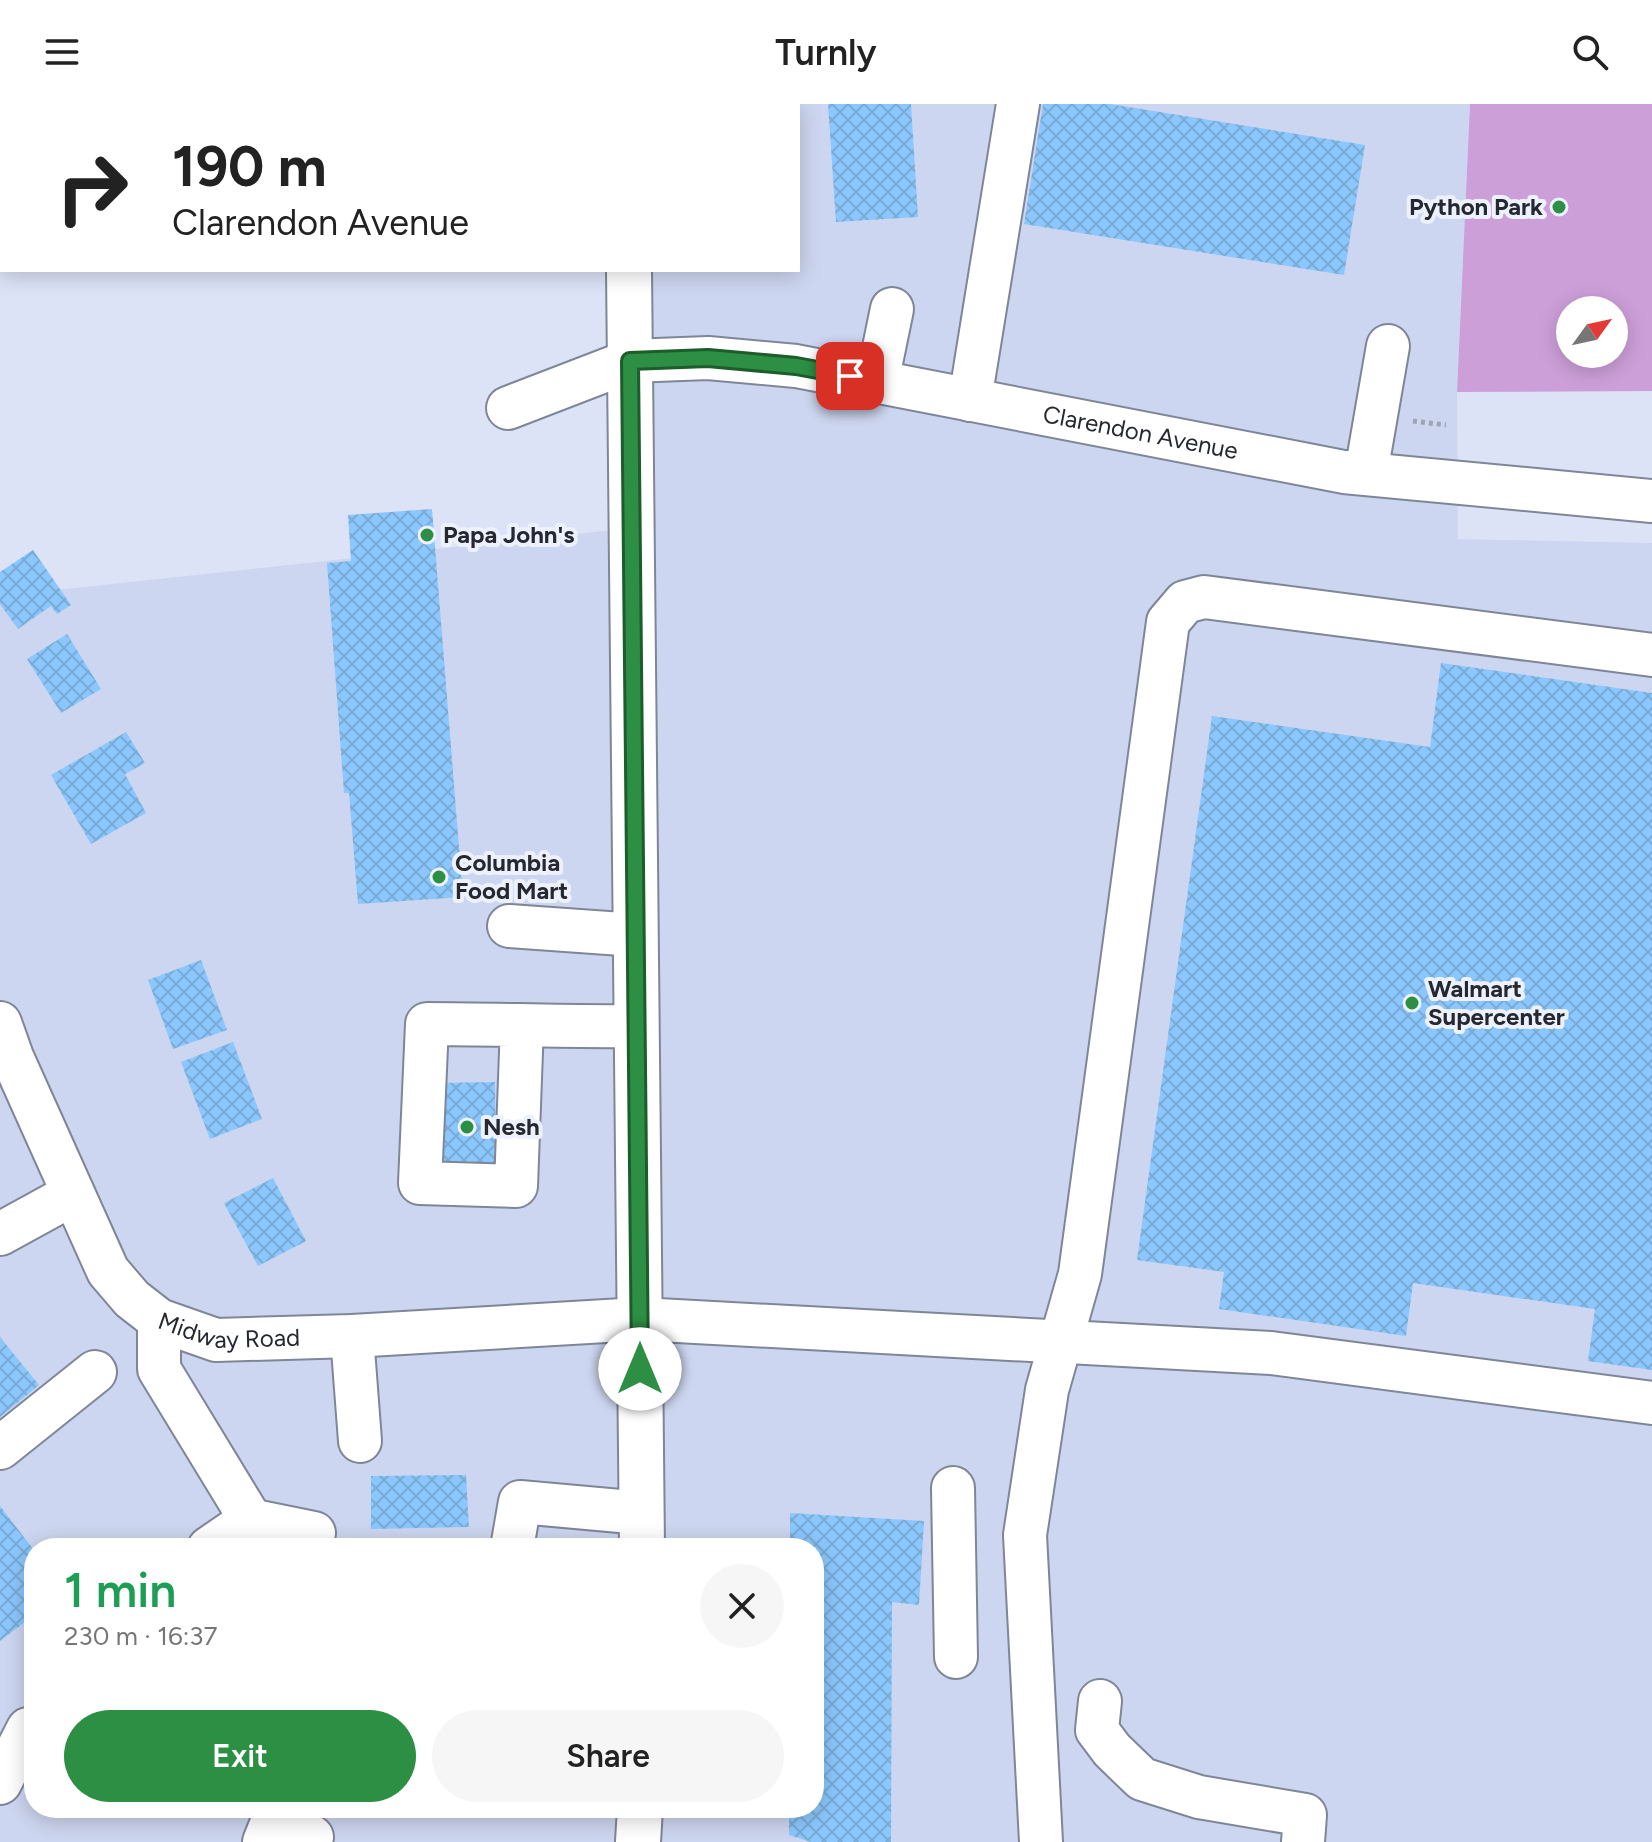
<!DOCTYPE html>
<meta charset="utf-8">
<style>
:root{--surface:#fff;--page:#f6f6f6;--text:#222;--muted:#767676;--accent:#2c8f43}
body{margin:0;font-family:Figtree,sans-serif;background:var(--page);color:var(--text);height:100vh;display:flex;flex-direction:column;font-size:30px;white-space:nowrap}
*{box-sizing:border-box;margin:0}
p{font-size:26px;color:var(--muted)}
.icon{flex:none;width:44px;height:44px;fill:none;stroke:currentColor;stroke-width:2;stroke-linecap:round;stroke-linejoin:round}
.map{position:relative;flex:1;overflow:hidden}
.drawer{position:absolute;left:24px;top:1434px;width:800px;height:280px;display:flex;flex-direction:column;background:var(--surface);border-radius:32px;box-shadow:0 4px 20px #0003}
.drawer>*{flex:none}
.top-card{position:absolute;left:0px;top:0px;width:800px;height:168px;box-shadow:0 4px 20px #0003;background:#fff;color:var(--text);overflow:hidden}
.needle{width:52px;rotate:57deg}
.controls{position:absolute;left:1556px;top:192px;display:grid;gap:16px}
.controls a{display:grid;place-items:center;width:72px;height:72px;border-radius:50%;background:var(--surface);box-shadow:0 4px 20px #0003;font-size:40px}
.pin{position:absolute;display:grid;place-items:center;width:68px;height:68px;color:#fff;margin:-34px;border-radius:16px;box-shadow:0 4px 12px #0006}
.me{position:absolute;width:88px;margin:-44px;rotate:0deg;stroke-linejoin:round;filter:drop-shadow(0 0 6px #0008)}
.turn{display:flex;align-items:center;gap:28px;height:168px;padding:0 40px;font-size:36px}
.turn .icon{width:104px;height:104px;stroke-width:2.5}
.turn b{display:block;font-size:56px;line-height:68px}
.round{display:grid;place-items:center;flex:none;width:84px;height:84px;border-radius:42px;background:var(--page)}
.summary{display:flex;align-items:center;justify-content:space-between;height:136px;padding:0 40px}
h1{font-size:48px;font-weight:600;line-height:60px;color:#1e9e55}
.primary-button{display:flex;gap:16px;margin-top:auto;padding:16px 40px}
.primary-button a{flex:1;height:92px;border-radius:48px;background:var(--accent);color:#fff;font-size:32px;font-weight:600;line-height:92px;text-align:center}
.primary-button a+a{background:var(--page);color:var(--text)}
header{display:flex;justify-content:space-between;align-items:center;height:104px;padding:0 40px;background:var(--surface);font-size:36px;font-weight:600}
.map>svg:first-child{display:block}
</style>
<header><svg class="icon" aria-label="menu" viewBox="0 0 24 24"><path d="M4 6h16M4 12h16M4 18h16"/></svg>Turnly<svg class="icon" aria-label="search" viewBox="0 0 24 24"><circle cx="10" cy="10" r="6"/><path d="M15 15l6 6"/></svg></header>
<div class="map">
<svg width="1652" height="1738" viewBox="0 0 1652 1738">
<defs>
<pattern id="building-cross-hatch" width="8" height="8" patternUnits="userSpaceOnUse" patternTransform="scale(2)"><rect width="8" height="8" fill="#8bc7fc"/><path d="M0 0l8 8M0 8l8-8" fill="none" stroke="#78abd8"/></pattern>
</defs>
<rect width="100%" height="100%" fill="#dce3f7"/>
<path fill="#cdd6f0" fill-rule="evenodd" d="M778,0H1470L1457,288L1458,435L1652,439V1738H0V492L641,423L627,166H798V2H775ZM34,1444H814V1704H34Z"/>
<path fill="#cd9fd9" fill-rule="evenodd" d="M1470,0H1652V287L1457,288ZM1570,206H1614V250H1570Z"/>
<path fill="url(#building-cross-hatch)" d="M828,0H911L918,113L836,118Z
M1043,0H1110L1365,41L1344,171L1024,120Z
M432,405L463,793L358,800L349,689H344L327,459L351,457L348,411Z
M33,446L71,501L57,510L51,502L18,525L0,500V468Z
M67,530L101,585L61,609L27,555Z
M1441,559L1652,589V1266L1588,1257L1595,1205L1413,1179L1406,1232L1219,1205L1224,1168L1137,1156L1212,612L1430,643Z
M126,628L145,659L125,670L146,709L91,740L51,671Z
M201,856L227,926L173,945L148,876Z
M233,938L262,1015L210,1035L181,958Z
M495,978L496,1066L440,1067L438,979Z
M273,1074L306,1137L258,1162L224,1099Z
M0,1233L39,1281L0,1313Z
M466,1371L469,1423L371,1425V1372Z
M0,1402L34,1446V1511L0,1537Z
M790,1409L924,1417L919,1501L892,1498L891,1738H811L789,1731V1704H814V1444H790Z"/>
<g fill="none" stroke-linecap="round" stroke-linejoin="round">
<g stroke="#7f8697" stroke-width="46">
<g id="minor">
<path d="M551,0L558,2"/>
<path d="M877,278L892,205"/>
<path d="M970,296L1018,0"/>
<path id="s1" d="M508,304L630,257L708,254L796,262L1344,368L1652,397"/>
<path d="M1366,369L1388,242"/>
<path d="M509,822L636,831"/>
<path id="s2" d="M0,919L12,953L108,1167L132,1195L159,1216L216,1236L352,1232L640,1215L1271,1249L1652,1299"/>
<path d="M522,921L516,1082L420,1079L427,920C497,920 567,923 637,922"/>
<path d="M0,1130L73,1090"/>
<path d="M159,1216V1265L268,1444"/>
<path d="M352,1232L360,1337"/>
<path d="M0,1344L95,1268"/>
<path d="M953,1384L956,1553"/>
<path d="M209,1444L250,1416L314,1429"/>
<path d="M512,1444L520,1398L642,1409"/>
<path d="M1100,1597L1097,1626L1112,1646L1142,1675L1199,1693L1305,1711L1303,1738"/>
<path d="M0,1679L28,1625"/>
<path d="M264,1738L272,1718L312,1733L310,1738"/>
<path d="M1041,1738L1025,1431L1047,1286L1080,1170L1168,518L1185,498L1204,493L1652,551"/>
</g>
</g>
<g stroke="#7f8697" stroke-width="48">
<path id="major" d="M628,2V0
M629,166L642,1444
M638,1738L640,1704"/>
</g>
<path stroke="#9fa4b4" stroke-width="5" stroke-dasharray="4 4" stroke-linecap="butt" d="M1413,317L1446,321"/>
<use href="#minor" stroke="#fff" stroke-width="42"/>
<use href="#major" stroke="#fff" stroke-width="44"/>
</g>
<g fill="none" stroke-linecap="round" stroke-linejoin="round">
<g stroke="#1d5d2c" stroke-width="20">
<path id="route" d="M640,1265L630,257L708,254L796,262L850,272"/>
</g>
<use href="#route" stroke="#2c8f43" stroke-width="14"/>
</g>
<g fill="#2c8f43" stroke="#ecf1fd" stroke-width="3">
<circle cx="1559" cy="103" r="8"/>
<circle cx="427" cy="431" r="8"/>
<circle cx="439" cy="773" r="8"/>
<circle cx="1412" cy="899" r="8"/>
<circle cx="467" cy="1023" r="8"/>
</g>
<g text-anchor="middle" stroke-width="8" stroke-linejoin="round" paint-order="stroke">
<g font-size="24" font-weight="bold" fill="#262830" stroke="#ecf1fd" text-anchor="start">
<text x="1543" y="111" text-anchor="end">Python Park</text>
<text x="443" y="439">Papa John's</text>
<text x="455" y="767">Columbia<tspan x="455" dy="28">Food Mart</tspan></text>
<text x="1428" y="893">Walmart<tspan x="1428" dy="28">Supercenter</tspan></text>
<text x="483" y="1031">Nesh</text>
</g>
<g font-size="24" fill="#262830" stroke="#ecf1fd">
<text dy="8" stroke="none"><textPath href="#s1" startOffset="648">Clarendon Avenue</textPath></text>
<text dy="8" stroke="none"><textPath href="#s2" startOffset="414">Midway Road</textPath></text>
</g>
</g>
</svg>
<div class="controls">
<a><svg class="needle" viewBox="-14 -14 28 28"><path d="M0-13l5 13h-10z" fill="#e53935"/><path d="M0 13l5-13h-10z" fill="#767676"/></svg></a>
</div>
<div class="pin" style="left:850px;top:272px;background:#d93025"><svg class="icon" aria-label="arrive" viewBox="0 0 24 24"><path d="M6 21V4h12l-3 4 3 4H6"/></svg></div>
<svg class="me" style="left:640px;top:1265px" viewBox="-20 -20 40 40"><circle r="19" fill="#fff"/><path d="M0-13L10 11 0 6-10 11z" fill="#2c8f43"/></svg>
<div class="top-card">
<div class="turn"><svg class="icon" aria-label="right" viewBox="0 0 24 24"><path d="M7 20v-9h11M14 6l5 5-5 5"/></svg><div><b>190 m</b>Clarendon Avenue</div></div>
</div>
<section class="drawer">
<div class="summary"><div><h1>1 min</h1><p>230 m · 16:37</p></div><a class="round"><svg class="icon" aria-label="close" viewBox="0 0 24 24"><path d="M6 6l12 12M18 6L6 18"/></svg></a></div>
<div class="primary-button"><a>Exit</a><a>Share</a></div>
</section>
</div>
